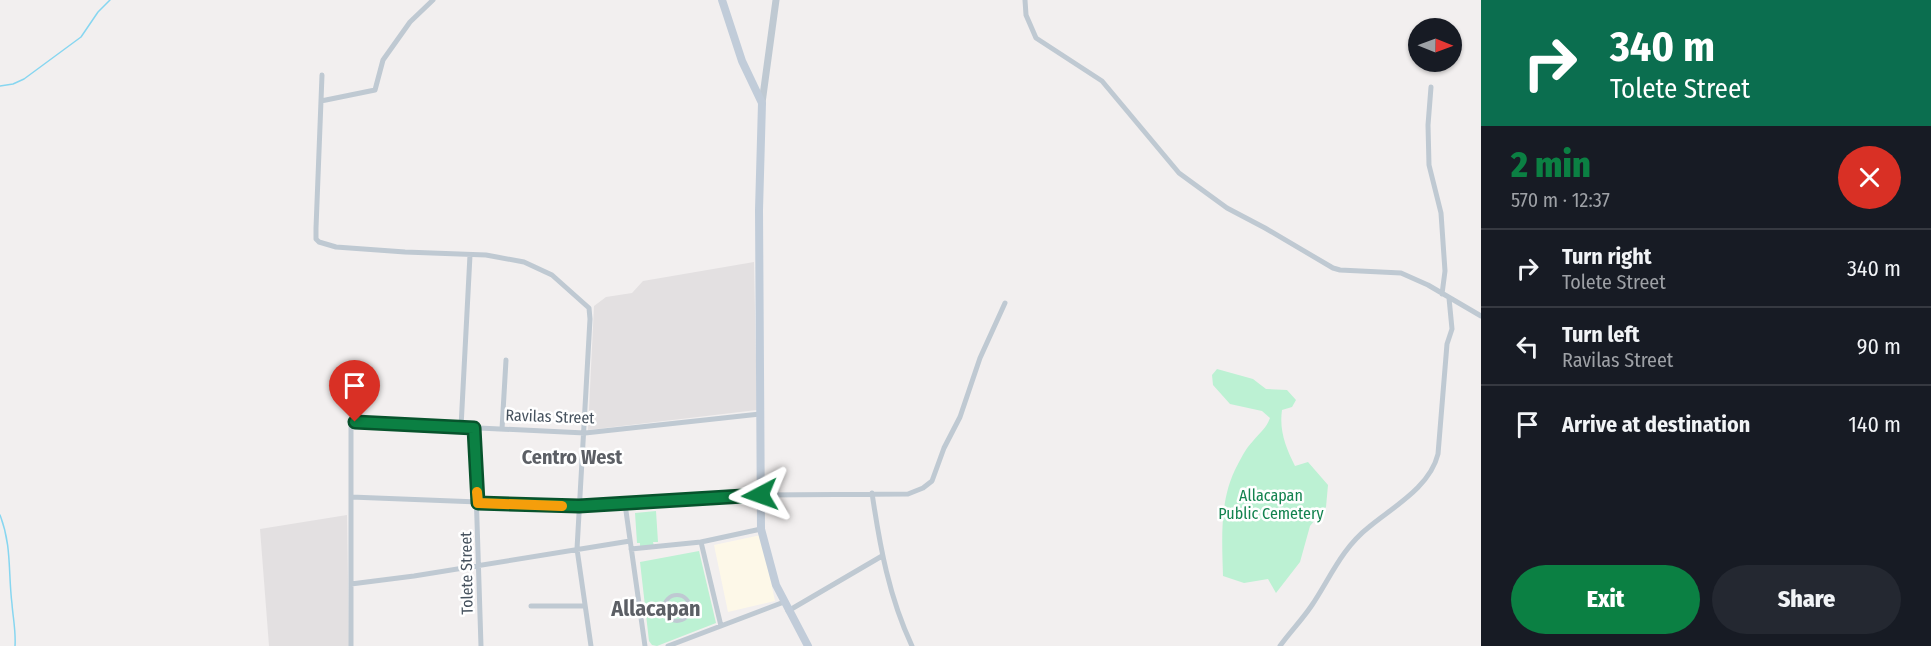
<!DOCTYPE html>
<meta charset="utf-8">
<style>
:root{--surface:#171b24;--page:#242831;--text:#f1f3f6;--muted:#9ea1a6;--line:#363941;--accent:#0b8043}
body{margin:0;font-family:"Fira Sans Condensed",sans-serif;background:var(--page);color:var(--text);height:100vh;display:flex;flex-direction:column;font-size:22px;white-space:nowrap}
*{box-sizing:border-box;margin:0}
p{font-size:20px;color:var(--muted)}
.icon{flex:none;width:33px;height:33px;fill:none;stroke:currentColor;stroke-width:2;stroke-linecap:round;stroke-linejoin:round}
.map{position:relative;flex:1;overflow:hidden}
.side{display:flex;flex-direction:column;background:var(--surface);width:450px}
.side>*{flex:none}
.guide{background:#0b6e4f;color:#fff;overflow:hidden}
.needle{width:39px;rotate:91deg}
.fabs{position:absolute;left:1408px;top:18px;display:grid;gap:12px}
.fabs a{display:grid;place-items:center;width:54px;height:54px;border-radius:50%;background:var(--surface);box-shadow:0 2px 4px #0004;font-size:30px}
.pin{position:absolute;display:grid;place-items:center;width:51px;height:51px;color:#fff;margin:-62px -26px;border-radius:50% 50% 50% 0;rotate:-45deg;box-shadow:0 0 6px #0007}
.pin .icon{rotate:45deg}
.me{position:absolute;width:66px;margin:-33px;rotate:266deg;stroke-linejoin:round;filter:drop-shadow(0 0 4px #0008)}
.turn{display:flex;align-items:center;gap:21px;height:126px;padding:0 30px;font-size:27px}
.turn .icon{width:78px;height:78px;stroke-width:2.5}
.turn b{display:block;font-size:42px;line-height:51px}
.round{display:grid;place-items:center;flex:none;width:63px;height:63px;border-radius:32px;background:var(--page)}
.overview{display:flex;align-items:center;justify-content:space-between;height:102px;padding:0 30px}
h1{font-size:36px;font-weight:800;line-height:45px;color:var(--accent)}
.button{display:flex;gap:12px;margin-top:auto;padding:12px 30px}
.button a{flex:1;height:69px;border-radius:36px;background:var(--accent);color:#fff;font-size:24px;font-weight:800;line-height:69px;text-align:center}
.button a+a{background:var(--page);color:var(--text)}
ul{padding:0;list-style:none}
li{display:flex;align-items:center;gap:18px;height:78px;padding:0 30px;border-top:2px solid var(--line)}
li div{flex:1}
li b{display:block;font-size:22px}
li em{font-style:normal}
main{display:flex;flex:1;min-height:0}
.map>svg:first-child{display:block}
</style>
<main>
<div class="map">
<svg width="1481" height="646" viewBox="0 0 1481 646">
<rect width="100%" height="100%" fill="#f2efef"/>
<path fill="#fdf8e8" d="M761,535L775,601L728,612L714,545Z"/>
<path fill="#e3e0e1" d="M754,262L757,410L588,430L594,306L606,297L632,293L643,281Z
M347,515L349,646H269L260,529Z"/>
<path fill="#bcf1d3" d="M1217,369L1253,379L1266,389L1287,390L1296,400L1292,407L1282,410C1279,431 1286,448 1295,466L1308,462L1328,485L1326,507L1310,526L1300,562L1276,593L1268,579L1244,583L1223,576C1222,539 1219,498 1238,464C1242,456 1247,447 1253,441C1260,432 1266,429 1270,418L1262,411L1230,404L1213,385L1212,375Z
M656,511L658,542H653L654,546L640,547V543H637L635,513Z
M699,551L716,623L657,646L652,645L649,641L640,562Z"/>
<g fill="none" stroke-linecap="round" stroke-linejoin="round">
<path stroke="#87d6f0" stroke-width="1.5" d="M0,86L13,84L24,79L81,37L98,12L110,0
M0,515C12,546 8,572 12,604C13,618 16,631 15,646"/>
<path stroke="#bfc9d2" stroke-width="4" d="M664 608a13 13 0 1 1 26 0a13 13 0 1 1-26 0Z"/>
<path stroke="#bfc9d2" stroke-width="5" d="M1025,0L1026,15L1036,38L1102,81L1179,173L1227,208L1265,228L1333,268L1340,270L1401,273L1428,285L1481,316
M322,75L316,228V239L319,242L336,247L405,252L486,255L524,262L552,275L589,308L590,319L577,549L591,646
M1431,87L1428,125L1429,165L1441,213L1445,271L1442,294
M321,101L375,90L383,60L410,22L433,0
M461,427L470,255
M474,428L481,646
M502,429L506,360
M872,493C880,547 889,597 912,646
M351,497L579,506L760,495L908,494L923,488L932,481L944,448L960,417L980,358L1005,303
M625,504L645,646
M701,542L721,626
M631,549L701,542L761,529
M351,584L414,576L630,541
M531,606H584
M788,611L882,556
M351,646V427L355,422L585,433L760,414
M668,646L784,602
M1280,646C1290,632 1302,620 1312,605C1330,578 1342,548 1369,527C1393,507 1430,487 1438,454L1447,344L1452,329L1449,298"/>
<path stroke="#bfc9d2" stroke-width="7" d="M762,103L776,0"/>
<path stroke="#c1ccd9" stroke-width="8" d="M722,0L742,61L762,103L759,210L761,529L776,585L808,646"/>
</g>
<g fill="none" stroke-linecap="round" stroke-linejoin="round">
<g stroke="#07532c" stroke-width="15">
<path id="route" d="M355,422L474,428L478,503L579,506L760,495"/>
</g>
<use href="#route" stroke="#0b8043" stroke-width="10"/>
<path stroke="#f59e0b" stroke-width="10" d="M477,492L478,503L562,506"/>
</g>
<g text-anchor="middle" stroke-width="5" stroke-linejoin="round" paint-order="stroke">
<g font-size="16" fill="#46525e" stroke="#fff">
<text transform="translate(550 416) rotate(2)" y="6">Ravilas Street</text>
<text transform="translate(466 573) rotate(-91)" y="6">Tolete Street</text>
</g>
<g font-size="16" fill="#13834f" stroke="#fff">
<text x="1271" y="501">Allacapan<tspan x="1271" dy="18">Public Cemetery</tspan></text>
</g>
<g font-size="20" font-weight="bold" fill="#5c5f65" stroke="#fff">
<text x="572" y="464">Centro West</text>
</g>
<g font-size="22" font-weight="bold" fill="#5c5f65" stroke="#fff">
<text x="656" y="616">Allacapan</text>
</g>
</g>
</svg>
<div class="fabs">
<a><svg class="needle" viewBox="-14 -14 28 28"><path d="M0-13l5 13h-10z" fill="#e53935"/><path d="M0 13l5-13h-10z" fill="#9ea1a6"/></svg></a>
</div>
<div class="pin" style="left:355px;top:422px;background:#d93025"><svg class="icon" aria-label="arrive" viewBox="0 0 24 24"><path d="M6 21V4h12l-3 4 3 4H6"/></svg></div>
<svg class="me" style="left:760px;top:495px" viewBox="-20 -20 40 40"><path d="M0-17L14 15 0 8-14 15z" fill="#0b8043" stroke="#fff" stroke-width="4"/></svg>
</div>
<section class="side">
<div class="guide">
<div class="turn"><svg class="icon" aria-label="right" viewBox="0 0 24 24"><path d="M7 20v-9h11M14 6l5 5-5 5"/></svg><div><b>340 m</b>Tolete Street</div></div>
</div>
<div class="overview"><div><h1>2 min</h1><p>570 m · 12:37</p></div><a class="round" style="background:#d93025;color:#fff"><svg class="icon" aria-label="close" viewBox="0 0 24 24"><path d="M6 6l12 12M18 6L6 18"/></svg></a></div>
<ul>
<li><svg class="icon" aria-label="right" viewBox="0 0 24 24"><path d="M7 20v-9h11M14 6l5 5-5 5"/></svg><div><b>Turn right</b><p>Tolete Street</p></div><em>340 m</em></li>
<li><svg class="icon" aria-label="left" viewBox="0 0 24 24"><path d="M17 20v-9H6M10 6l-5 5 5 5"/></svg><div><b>Turn left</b><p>Ravilas Street</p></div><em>90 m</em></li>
<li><svg class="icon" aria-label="arrive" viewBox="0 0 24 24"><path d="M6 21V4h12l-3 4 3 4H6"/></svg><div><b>Arrive at destination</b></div><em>140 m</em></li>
</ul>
<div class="button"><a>Exit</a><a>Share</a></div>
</section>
</main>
